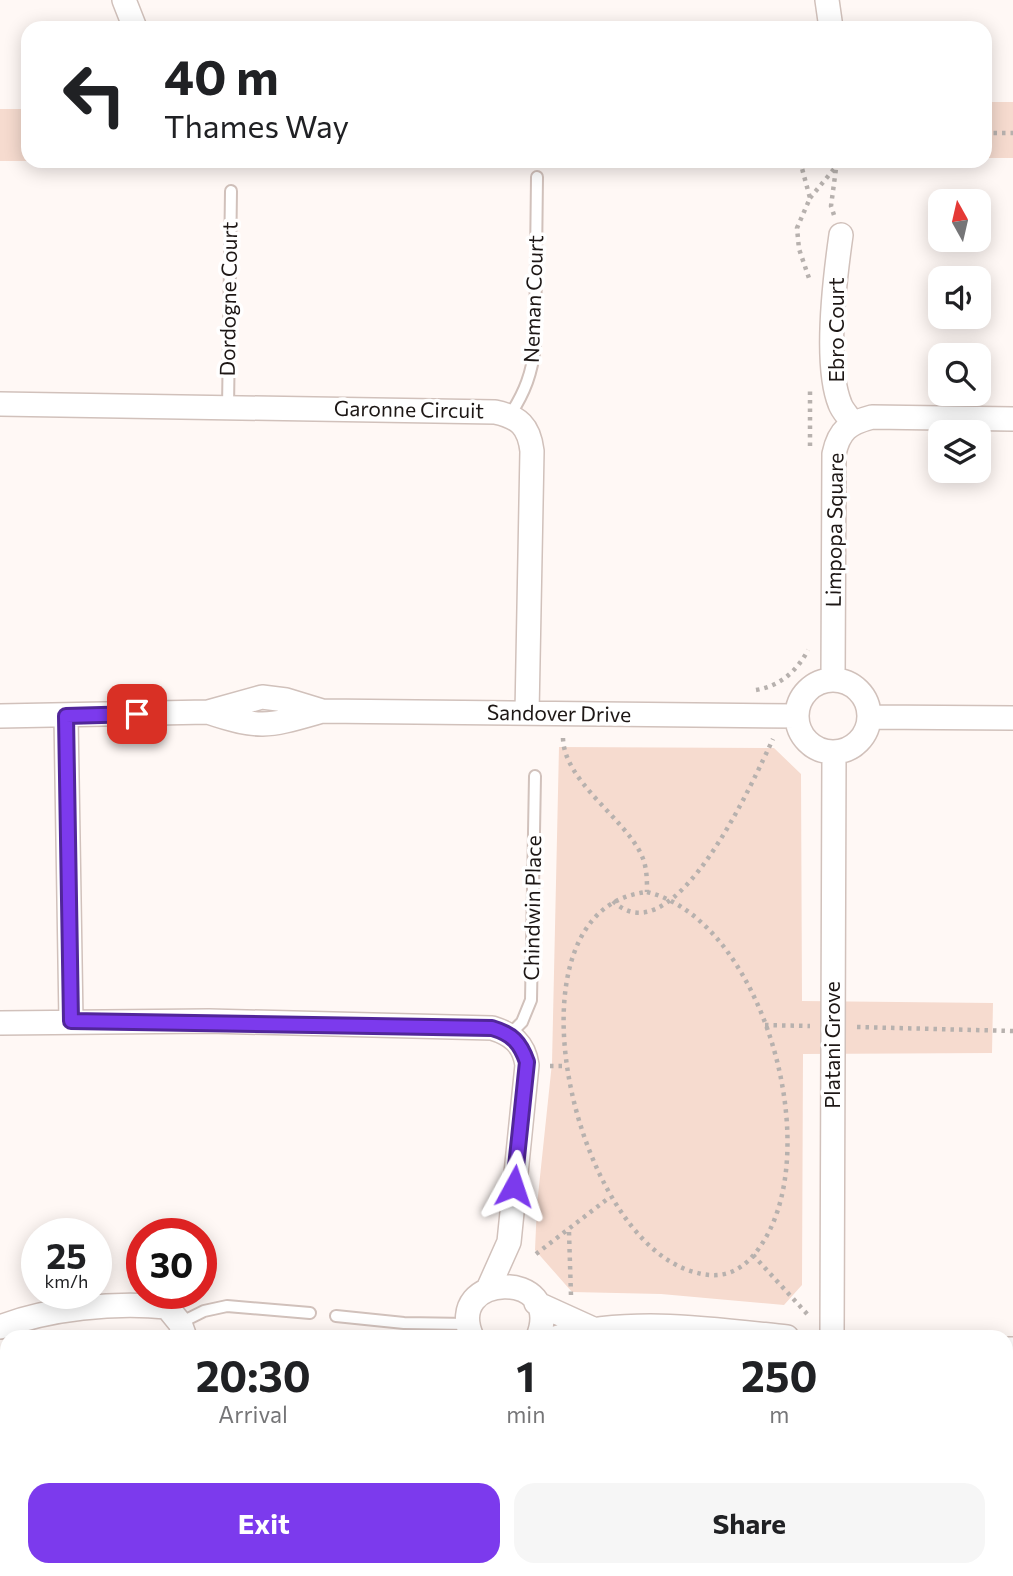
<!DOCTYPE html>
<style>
:root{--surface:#fff;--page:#f6f6f6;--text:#202124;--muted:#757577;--accent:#7c3aed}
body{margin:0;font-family:Commissioner,sans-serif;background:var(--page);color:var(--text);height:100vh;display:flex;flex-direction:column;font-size:26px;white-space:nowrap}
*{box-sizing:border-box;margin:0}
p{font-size:23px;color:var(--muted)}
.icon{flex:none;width:38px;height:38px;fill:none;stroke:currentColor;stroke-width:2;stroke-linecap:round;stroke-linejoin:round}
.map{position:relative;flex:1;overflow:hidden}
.panel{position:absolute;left:0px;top:1330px;width:1013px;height:247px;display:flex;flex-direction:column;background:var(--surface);border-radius:21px 21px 0 0;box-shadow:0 4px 18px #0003}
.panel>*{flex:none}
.top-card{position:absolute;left:21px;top:21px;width:971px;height:147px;border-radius:21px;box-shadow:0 4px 18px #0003;background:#fff;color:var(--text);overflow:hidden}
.needle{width:46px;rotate:352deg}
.tools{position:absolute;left:928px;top:189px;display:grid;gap:14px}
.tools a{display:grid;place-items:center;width:63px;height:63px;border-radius:14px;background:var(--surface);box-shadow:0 4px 18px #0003;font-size:35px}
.speed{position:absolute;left:21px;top:1218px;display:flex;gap:14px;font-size:35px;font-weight:700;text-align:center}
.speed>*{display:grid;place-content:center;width:91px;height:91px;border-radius:50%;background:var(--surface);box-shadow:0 4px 18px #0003;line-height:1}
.speed small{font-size:18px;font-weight:400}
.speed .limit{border:10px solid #d22;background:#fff;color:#111}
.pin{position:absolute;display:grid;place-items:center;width:60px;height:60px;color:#fff;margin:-30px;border-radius:14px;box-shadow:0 4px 10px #0006}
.me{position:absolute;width:77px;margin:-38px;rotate:5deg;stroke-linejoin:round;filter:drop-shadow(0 0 5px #0008)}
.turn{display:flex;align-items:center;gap:24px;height:147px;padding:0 28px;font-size:32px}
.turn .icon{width:91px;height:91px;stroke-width:2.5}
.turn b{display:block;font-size:49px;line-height:60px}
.eta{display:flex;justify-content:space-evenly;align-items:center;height:119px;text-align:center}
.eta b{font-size:42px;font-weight:700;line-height:49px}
.action{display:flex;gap:14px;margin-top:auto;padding:14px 28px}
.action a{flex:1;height:80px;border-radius:21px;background:var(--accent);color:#fff;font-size:28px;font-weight:700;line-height:80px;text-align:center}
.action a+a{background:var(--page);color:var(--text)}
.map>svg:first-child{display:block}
</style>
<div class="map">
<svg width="1013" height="1576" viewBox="0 0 1013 1576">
<rect width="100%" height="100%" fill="#fff8f5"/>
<path fill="#f6dbcf" d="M985,102H1013V158H985Z
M0,109H28V161H50H0Z
M559,747L774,748L801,774L802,1001L993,1003L992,1053L803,1054L802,1285L784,1305L661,1294L572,1292L535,1250L537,1205L552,1063Z"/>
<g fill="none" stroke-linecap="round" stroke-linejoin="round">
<g stroke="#d1c1bb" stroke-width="14">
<path id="service" d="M228,408L231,191
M510,415C525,392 532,373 535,346L537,177
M510,1034L522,1022L531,1000L535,776
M336,1316L404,1323L468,1324
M180,1323L204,1311L227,1306L310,1313"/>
</g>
<g stroke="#d1c1bb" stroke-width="26">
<path id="minor" d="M124,0L135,28
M827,0L831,28
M841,235C835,277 824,365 840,404C842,410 848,416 852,422
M0,404L495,412C519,417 529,426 532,451L527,713
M797 716a36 36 0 1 1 72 0a36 36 0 1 1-72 0Z
M833,680L834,454C839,430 849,423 872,417L1013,419
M208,712C261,730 269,726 322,711L797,716
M0,716L208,712L262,697L286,700L322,711
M66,716L71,1021
M869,717L1013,718
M0,1023L209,1021L492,1028C512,1034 524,1044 527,1065L509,1242L488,1289
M536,1303L591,1328
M0,1327C50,1308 114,1302 167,1307L180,1323L185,1337
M472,1337C443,1272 565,1268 538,1337
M558,1337C632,1317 712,1329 787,1337
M832,1337L834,753
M1006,1349H1013
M186,1570V1576
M504,1576V1570"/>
</g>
<path stroke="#b7b1ae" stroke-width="4.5" stroke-dasharray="3.5 5" stroke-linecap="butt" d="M985,133H1013
M800,161L810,198L797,228L799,249L810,281
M810,198L834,169
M834,215L831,206L837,161
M810,446V391
M756,690C780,686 797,671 808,650
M563,738C564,781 623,817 641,854C647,866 647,879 647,892
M647,892C768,921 835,1175 748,1261C732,1276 714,1278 694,1272C572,1239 497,908 647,892Z
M613,901C674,960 754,779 773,739
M765,1025L810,1026
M857,1027L1013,1031
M550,1066H566
M569,1232L571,1296
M536,1254L610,1197
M753,1255L809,1316"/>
<use href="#service" stroke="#fff" stroke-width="10"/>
<use href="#minor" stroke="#fff" stroke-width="23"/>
</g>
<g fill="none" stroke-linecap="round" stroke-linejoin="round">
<g stroke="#51269a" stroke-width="18">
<path id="route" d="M137,714L66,716L71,1021L492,1028C512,1034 520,1042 527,1062L514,1186"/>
</g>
<use href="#route" stroke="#7c3aed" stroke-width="12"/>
</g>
<g text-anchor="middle" stroke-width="7" stroke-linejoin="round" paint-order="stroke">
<g font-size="21" fill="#1d1715" stroke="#fff">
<text transform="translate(229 299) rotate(-89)" y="7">Dordogne Court</text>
<text transform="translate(534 299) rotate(-88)" y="7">Neman Court</text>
<text transform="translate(837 330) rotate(-90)" y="7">Ebro Court</text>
<text transform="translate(409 410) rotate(1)" y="7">Garonne Circuit</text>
<text transform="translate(835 530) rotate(-89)" y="7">Limpopa Square</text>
<text transform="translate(559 714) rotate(1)" y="7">Sandover Drive</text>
<text transform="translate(533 908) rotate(-89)" y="7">Chindwin Place</text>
<text transform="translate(833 1045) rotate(-90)" y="7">Platani Grove</text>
</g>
</g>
</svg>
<div class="tools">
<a><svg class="needle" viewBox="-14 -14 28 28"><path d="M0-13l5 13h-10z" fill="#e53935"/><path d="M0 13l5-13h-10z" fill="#757577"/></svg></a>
<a><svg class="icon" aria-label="sound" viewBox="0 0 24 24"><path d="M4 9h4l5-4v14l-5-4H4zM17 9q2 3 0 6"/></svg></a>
<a><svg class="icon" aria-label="search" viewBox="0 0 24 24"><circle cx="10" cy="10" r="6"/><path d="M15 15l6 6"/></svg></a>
<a><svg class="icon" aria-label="layers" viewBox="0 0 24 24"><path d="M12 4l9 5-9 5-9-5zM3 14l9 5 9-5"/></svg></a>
</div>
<div class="speed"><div>25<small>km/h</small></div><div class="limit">30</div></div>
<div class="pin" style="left:137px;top:714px;background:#d93025"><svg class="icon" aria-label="arrive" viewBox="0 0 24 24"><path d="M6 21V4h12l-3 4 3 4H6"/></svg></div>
<svg class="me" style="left:514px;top:1186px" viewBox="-20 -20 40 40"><path d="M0-17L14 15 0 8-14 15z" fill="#7c3aed" stroke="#fff" stroke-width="4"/></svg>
<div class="top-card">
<div class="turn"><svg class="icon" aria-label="left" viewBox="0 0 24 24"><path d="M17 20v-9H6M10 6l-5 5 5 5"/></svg><div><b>40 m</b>Thames Way</div></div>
</div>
<section class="panel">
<div class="eta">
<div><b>20:30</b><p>Arrival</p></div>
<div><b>1</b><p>min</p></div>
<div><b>250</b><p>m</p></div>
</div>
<div class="action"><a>Exit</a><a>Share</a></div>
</section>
</div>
